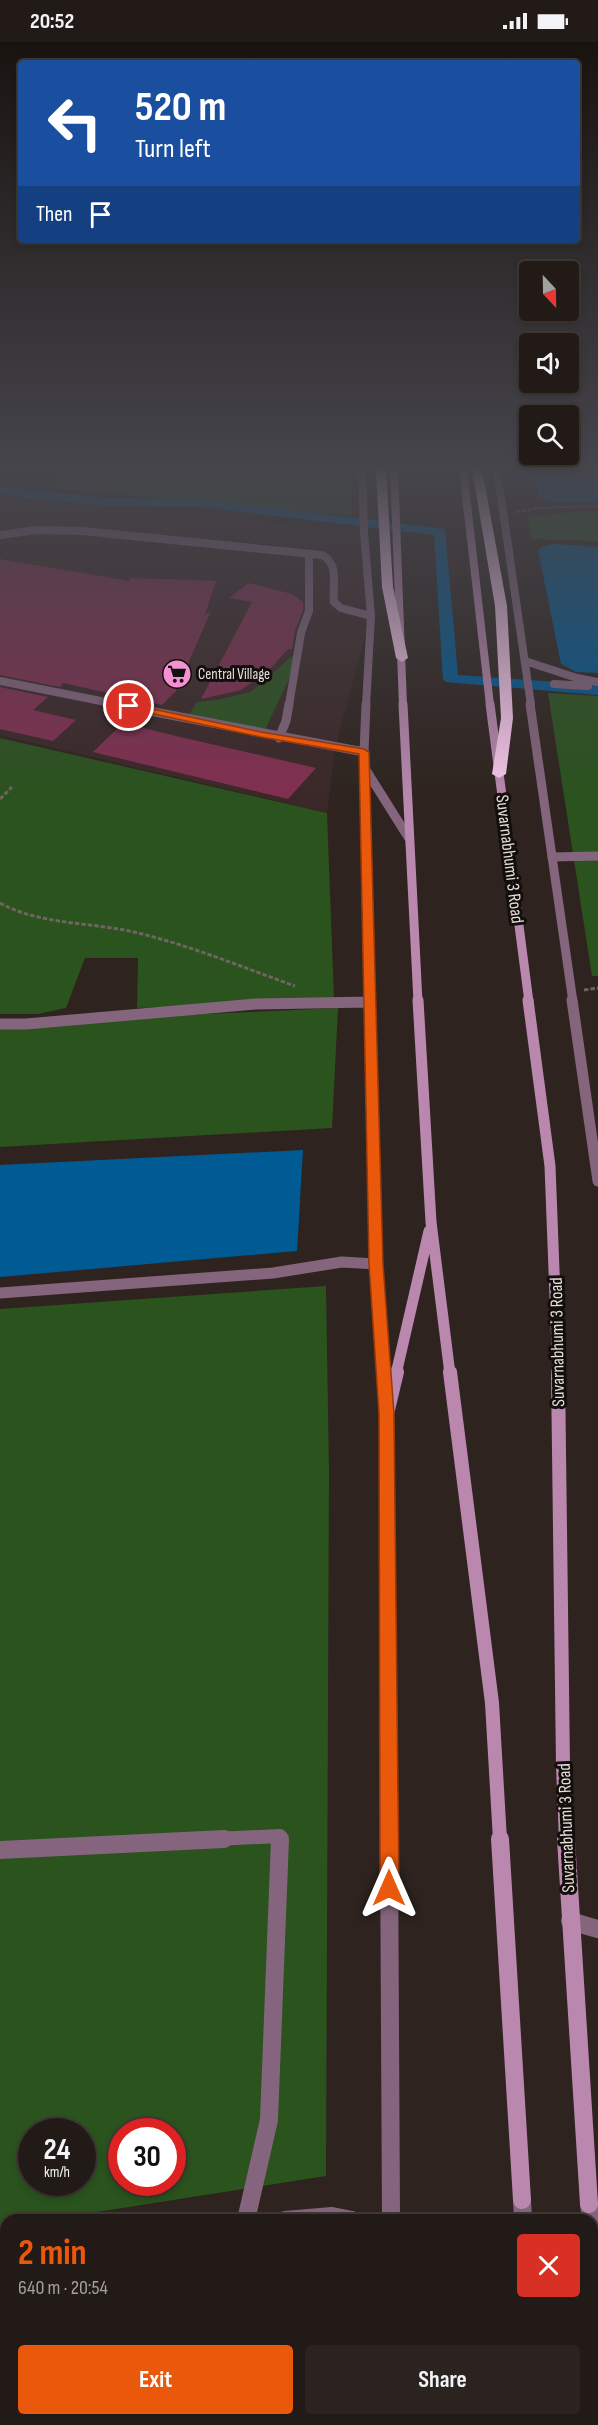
<!DOCTYPE html>
<meta charset="utf-8">
<style>
:root{--surface:#221a16;--page:#2a231f;--text:#f1f3f6;--muted:#a2a1a1;--line:#3f3835;--accent:#ea580c}
body{margin:0;font-family:"Sofia Sans Condensed",sans-serif;background:var(--page);color:var(--text);height:100vh;display:flex;flex-direction:column;font-size:22px;white-space:nowrap}
*{box-sizing:border-box;margin:0}
p{font-size:20px;color:var(--muted)}
.icon{flex:none;width:33px;height:33px;fill:none;stroke:currentColor;stroke-width:2;stroke-linecap:round;stroke-linejoin:round}
.map{position:relative;flex:1;overflow:hidden}
.details{position:absolute;left:0px;top:2172px;width:598px;height:212px;display:flex;flex-direction:column;background:var(--surface);border-radius:18px 18px 0 0;box-shadow:0 3px 9px #0003,0 0 0 2px var(--line)}
.details>*{flex:none}
.banner{position:absolute;left:18px;top:18px;width:562px;height:183px;border-radius:6px;box-shadow:0 3px 9px #0003,0 0 0 2px var(--line);background:#1a4fa0;color:#fff;overflow:hidden}
.needle{width:39px;rotate:158deg}
.tools{position:absolute;left:519px;top:219px;display:grid;gap:12px}
.tools a{display:grid;place-items:center;width:60px;height:60px;border-radius:6px;background:var(--surface);box-shadow:0 3px 9px #0003,0 0 0 2px var(--line);font-size:30px}
.speed{position:absolute;left:18px;top:2076px;display:flex;gap:12px;font-size:30px;font-weight:700;text-align:center}
.speed>*{display:grid;place-content:center;width:78px;height:78px;border-radius:50%;background:var(--surface);box-shadow:0 3px 9px #0003,0 0 0 2px var(--line);line-height:1}
.speed small{font-size:15px;font-weight:400}
.speed .limit{border:9px solid #d22;background:#fff;color:#111}
.pin{position:absolute;display:grid;place-items:center;width:51px;height:51px;color:#fff;margin:-26px;border:3px solid #fff;border-radius:50%;box-shadow:0 2px 6px #0007}
.me{position:absolute;width:66px;margin:-33px;rotate:0deg;stroke-linejoin:round;filter:drop-shadow(0 0 4px #0008)}
.turn{display:flex;align-items:center;gap:21px;height:126px;padding:0 18px;font-size:27px}
.turn .icon{width:78px;height:78px;stroke-width:2.5}
.turn b{display:block;font-size:42px;line-height:51px}
.then{display:flex;align-items:center;height:57px;padding:0 18px;background:#0003;gap:12px;font-size:22px}
.round{display:grid;place-items:center;flex:none;width:63px;height:63px;border-radius:6px;background:var(--page)}
.overview{display:flex;align-items:center;justify-content:space-between;height:102px;padding:0 18px}
h1{font-size:36px;font-weight:700;line-height:45px;color:var(--accent)}
.primary-button{display:flex;gap:12px;margin-top:auto;padding:12px 18px}
.primary-button a{flex:1;height:69px;border-radius:6px;background:var(--accent);color:#fff;font-size:24px;font-weight:700;line-height:69px;text-align:center}
.primary-button a+a{background:var(--page);color:var(--text)}
.status{display:flex;justify-content:space-between;align-items:center;height:42px;padding:0 30px;background:var(--surface);direction:ltr}
.status svg{height:16px;fill:currentColor}
.map>svg:first-child{display:block}
</style>
<div class="status"><b>20:52</b><svg viewBox="0 0 49 12"><path d="M0 12V9h3v3zM5 12V6h3v6zM10 12V3h3v9zM15 12V0h3v12zM26 1h20v11H26zM47 4h2v5h-2z"/></svg></div>
<div class="map">
<svg width="598" height="2383" viewBox="0 0 598 2383">
<rect width="100%" height="100%" fill="#2e231e"/>
<path fill="#3b2727" d="M0,455L364,490L371,571L335,707L327,771L0,693Z"/>
<path fill="#2a531d" fill-rule="evenodd" d="M65,427H350L352,474L46,445Z
M583,469H598V499L532,497L528,475Z
M305,603L264,690L188,674L197,660L217,658L251,650Z
M548,651L598,654V934H592Z
M0,696L327,771L334,958L137,966L138,916H85L66,966L38,972H0Z
M338,966L332,1086L0,1105V981Z
M326,1244L329,1430L326,2134L46,2178H6V2184L0,2185V1267ZM32,2090H82V2140H32ZM122,2090H172V2140H122Z
M6,2313V2378H323V2383H0V2314Z"/>
<path fill="#005a94" d="M535,427L598,428V461L549,459L539,454Z
M556,502L598,505V631L576,630L561,622L538,508L542,505Z
M303,1108L297,1209L0,1235V1123Z"/>
<g fill="none" stroke-linecap="round" stroke-linejoin="round">
<path fill="#005a94" fill-rule="evenodd" d="M0,445L104,456L202,457L445,487L458,633L598,643V653L446,640L443,637L434,493L202,465L104,464L0,453Z"/>
</g>
<path fill="#822f50" d="M0,517L129,539L130,536L216,539L205,573L211,569L176,649L162,663L63,641L60,645L0,633Z
M249,541L292,552L303,560V568L295,589L292,607H288L269,628L241,648L201,657L252,560L229,556Z
M0,645L48,655L33,668L76,678L53,699L0,687Z
M123,681L180,695L316,726L288,757L93,710Z"/>
<g fill="none" stroke-linecap="round" stroke-linejoin="round">
<path stroke="#6e6560" stroke-width="2" stroke-dasharray="4 1.5" stroke-linecap="butt" d="M517,470L538,466L598,464"/>
<path stroke="#6e6560" stroke-width="3" stroke-dasharray="4.5 2" stroke-linecap="butt" d="M0,757L12,745
M0,861C40,883 90,880 134,890C189,903 242,925 295,944
M584,948L598,946"/>
<path stroke="#84657d" stroke-width="8" d="M0,493L36,488L83,489L322,513C340,523 332,542 334,560L341,566L371,574
M0,639L121,663
M289,663L301,591L309,569V512"/>
<path stroke="#84657d" stroke-width="9" d="M113,662L364,710
M279,696L286,679L289,662
M552,815L598,814"/>
<path stroke="#84657d" stroke-width="14" d="M194,1798L280,1794V1798"/>
<path stroke="#84657d" stroke-width="18" d="M0,1808L224,1797
M246,2178L269,2078L280,1797"/>
<path stroke="#84657d" stroke-width="8" d="M362,427L364,490L371,574L366,663
M497,427L531,663
M525,619L577,636L598,640
M554,642L588,644"/>
<path stroke="#84657d" stroke-width="9" d="M366,662L364,710L370,960
M530,662L573,960
M366,728L408,795"/>
<path stroke="#84657d" stroke-width="11" d="M370,958L376,1222L384,1332
M572,958L598,1139
M0,982H26L256,962L370,960
M0,1251L273,1231L342,1220L376,1222"/>
<path stroke="#84657d" stroke-width="14" d="M384,1330L387,1372L389,1798"/>
<path stroke="#84657d" stroke-width="18" d="M389,1797L391,2178
M570,1879L598,1887
M522,2158L523,2178
M589,2162L591,2178
M285,2178L332,2174L352,2178
M592,2200L598,2261
M0,2262L6,2261
M392,2378V2383
M535,2378V2383"/>
<path stroke="#ba88af" stroke-width="8" d="M394,427L403,663
M463,427L490,663"/>
<path stroke="#ba88af" stroke-width="9" d="M403,662L418,960
M490,662L529,960"/>
<path stroke="#ba88af" stroke-width="11" d="M418,958L431,1180L450,1332
M528,958L550,1124L558,1332
M396,1332L429,1189"/>
<path stroke="#ba88af" stroke-width="14" d="M450,1330L492,1661L500,1798
M558,1330L563,1723L566,1798
M387,1372L397,1330"/>
<path stroke="#ba88af" stroke-width="18" d="M500,1797L522,2158
M566,1797L589,2162"/>
<path fill="#f7c8ec" fill-rule="evenodd" d="M376,427H386L393,545L408,616L402,620L396,616L382,545Z
M472,427H482L507,564L513,676L506,732L499,736L492,732L501,676L495,564Z"/>
</g>
<linearGradient id="sky" x2="0" y2="1"><stop stop-color="#191310"/><stop offset="0.56" stop-color="#46454c"/><stop offset="1" stop-color="#46454c" stop-opacity="0"/></linearGradient>
<rect width="598" height="760" fill="url(#sky)"/>
<path fill="#ea580c" stroke="#983908" stroke-width="1.5" d="M129,662L261,690L364,707L369,710L383,1222L394,1372L399,1846L396,1852L389,1855L382,1852L380,1846L379,1372L369,1222L359,712L261,695L126,666V663Z"/>
<defs>
<g id="supermarket-disc" transform="scale(1.5)"><circle r="9.5" fill="#f591d3" stroke="#130e0b"/><path d="M-6-5.5h2.5l.6 2H6L4.5 2H-2.5L-4.4-4H-6ZM-1.5 3.2a1.3 1.3 0 1 0 .1 0ZM3 3.2a1.3 1.3 0 1 0 .1 0Z" fill="#111"/></g>
</defs>
<g fill-rule="evenodd">
<use href="#supermarket-disc" x="177" y="632"/>
</g>
<g text-anchor="middle" stroke-width="6" stroke-linejoin="round" paint-order="stroke">
<g font-size="15" fill="#e5deda" stroke="#130e0b" text-anchor="start">
<text x="198" y="637">Central Village</text>
</g>
<g font-size="18" fill="#e5deda" stroke="#130e0b">
<text transform="translate(510 817) rotate(83)" y="6">Suvarnabhumi 3 Road</text>
<text transform="translate(557 1300) rotate(-91)" y="6">Suvarnabhumi 3 Road</text>
<text transform="translate(566 1786) rotate(-92)" y="6">Suvarnabhumi 3 Road</text>
</g>
</g>
</svg>
<div class="tools">
<a><svg class="needle" viewBox="-14 -14 28 28"><path d="M0-13l5 13h-10z" fill="#e53935"/><path d="M0 13l5-13h-10z" fill="#a2a1a1"/></svg></a>
<a><svg class="icon" aria-label="sound" viewBox="0 0 24 24"><path d="M4 9h4l5-4v14l-5-4H4zM17 9q2 3 0 6"/></svg></a>
<a><svg class="icon" aria-label="search" viewBox="0 0 24 24"><circle cx="10" cy="10" r="6"/><path d="M15 15l6 6"/></svg></a>
</div>
<div class="speed"><div>24<small>km/h</small></div><div class="limit">30</div></div>
<div class="pin" style="left:129px;top:664px;background:#d93025"><svg class="icon" aria-label="arrive" viewBox="0 0 24 24"><path d="M6 21V4h12l-3 4 3 4H6"/></svg></div>
<svg class="me" style="left:389px;top:1846px" viewBox="-20 -20 40 40"><path d="M0-17L14 15 0 8-14 15z" fill="#ea580c" stroke="#fff" stroke-width="4"/></svg>
<div class="banner">
<div class="turn"><svg class="icon" aria-label="left" viewBox="0 0 24 24"><path d="M17 20v-9H6M10 6l-5 5 5 5"/></svg><div><b>520 m</b>Turn left</div></div>
<div class="then">Then<svg class="icon" aria-label="arrive" viewBox="0 0 24 24"><path d="M6 21V4h12l-3 4 3 4H6"/></svg></div>
</div>
<section class="details">
<div class="overview"><div><h1>2 min</h1><p>640 m · 20:54</p></div><a class="round" style="background:#d93025;color:#fff"><svg class="icon" aria-label="close" viewBox="0 0 24 24"><path d="M6 6l12 12M18 6L6 18"/></svg></a></div>
<div class="primary-button"><a>Exit</a><a>Share</a></div>
</section>
</div>
